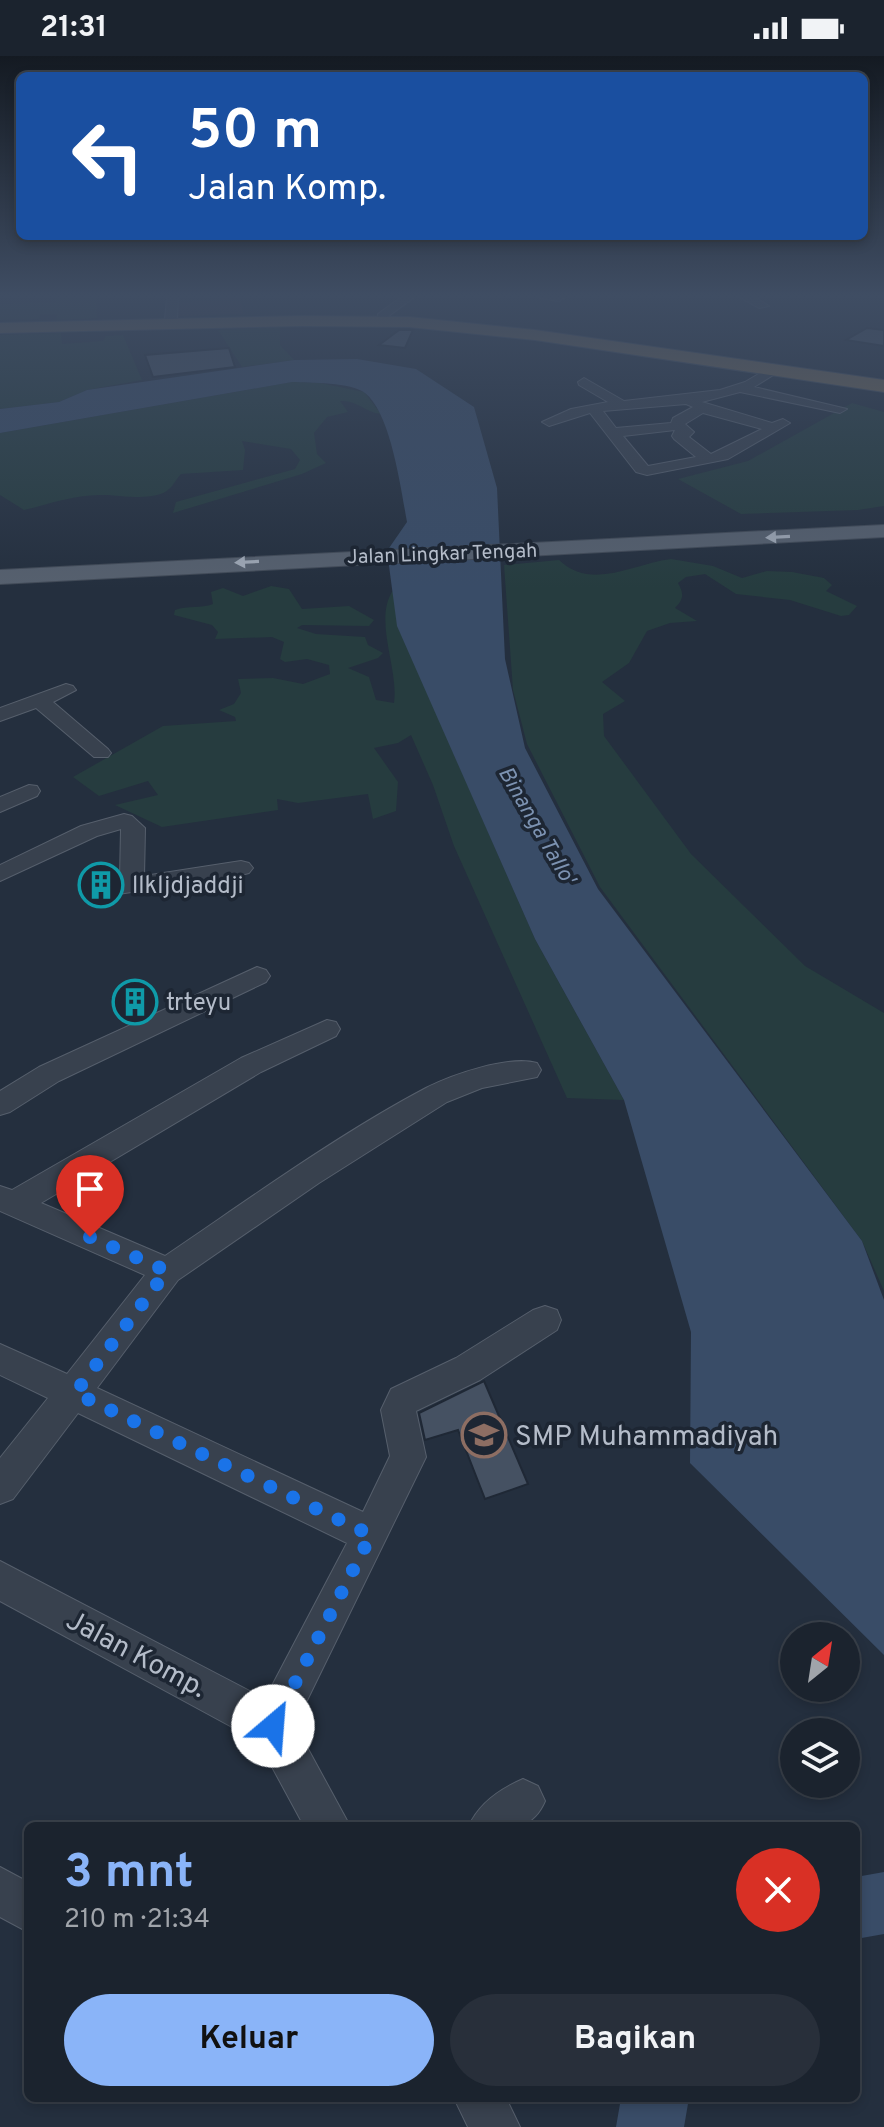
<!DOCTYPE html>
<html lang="id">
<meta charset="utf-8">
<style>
:root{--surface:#1b232e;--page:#282f3a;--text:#f1f3f6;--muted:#a0a4aa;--line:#39404a;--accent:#8ab4f8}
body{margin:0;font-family:Overpass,sans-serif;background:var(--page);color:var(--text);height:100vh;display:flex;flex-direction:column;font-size:30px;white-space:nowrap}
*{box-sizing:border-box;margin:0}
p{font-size:26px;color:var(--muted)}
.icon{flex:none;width:44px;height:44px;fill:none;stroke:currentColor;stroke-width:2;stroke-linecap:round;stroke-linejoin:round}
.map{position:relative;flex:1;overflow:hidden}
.side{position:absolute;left:24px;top:1766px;width:836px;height:280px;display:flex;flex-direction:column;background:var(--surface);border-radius:12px;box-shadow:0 4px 12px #0003,0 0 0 2px var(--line)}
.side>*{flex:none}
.banner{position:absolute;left:16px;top:16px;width:852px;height:168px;border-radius:12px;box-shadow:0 4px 12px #0003,0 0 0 2px var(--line);background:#1a4fa0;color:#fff;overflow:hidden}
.needle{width:52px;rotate:30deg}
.tools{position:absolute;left:780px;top:1566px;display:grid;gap:16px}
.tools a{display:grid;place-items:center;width:80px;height:80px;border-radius:50%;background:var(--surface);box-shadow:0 4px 12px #0003,0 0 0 2px var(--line);font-size:40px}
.pin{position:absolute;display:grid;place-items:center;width:68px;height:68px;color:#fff;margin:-82px -34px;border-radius:50% 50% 50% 0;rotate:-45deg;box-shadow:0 0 8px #0007}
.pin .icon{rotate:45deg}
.me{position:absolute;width:88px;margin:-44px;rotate:27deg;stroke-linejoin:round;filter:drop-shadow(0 0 6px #0008)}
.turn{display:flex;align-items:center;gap:28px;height:168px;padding:0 40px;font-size:36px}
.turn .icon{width:104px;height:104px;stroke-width:2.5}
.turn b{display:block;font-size:56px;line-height:68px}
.round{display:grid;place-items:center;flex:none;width:84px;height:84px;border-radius:42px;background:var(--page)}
.overview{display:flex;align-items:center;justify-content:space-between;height:136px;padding:0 40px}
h1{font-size:48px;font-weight:700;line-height:60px;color:var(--accent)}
.button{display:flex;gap:16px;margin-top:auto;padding:16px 40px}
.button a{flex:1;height:92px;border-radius:48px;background:var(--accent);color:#111;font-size:32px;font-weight:700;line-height:92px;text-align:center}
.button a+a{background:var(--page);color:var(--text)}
.status{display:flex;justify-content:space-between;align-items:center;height:56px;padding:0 40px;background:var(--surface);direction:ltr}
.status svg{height:22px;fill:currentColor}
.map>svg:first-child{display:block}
</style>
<div class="status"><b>21:31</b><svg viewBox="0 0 49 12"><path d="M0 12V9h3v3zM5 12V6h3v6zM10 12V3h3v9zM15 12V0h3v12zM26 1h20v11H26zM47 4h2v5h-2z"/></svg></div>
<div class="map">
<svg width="884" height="2071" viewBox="0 0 884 2071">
<rect width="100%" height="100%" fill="#242f3e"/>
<path fill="#32303f" d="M224,242H240L243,258L177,260L179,247Z"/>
<path fill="#263c3f" d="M57,242H96L97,262L56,264L57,258H41L39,263L0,264V248L55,246Z
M280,271V289L294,304L242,311L218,274Z
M61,277L62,288L103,285L106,280L123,279L142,324L87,334L59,346L0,353V279Z
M292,326L320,327L364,336L381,358C365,356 357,344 340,345L348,356L327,361L314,377L317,398L326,407L302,418L173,457L176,446L295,413L300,404L291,393L242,385L245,394L243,414L181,418C176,423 174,429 169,433C154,447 117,438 100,439C74,439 49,448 24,454L0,439V377Z
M852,347L884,356V450L858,454L741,458L678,423L748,405Z
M671,503L713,510L742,522L767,515L792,516L824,522L832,529L826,535L857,550L849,559L841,560L790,544L736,538L705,518L686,521L678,527C684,538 684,543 675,552L697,565L670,567L647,575L629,607L602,626L625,645L603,658L604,680L691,798L805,910L884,957V1235L862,1185L600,831L527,688L513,634L504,509L559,504C592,535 632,508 671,503Z
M271,530L289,533L302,553L349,550L374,564L369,570L302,569L297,572L316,578L365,581L368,589L383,597L378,602L348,612L369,621L376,644L394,647C399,612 373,565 393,534L398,570L535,883L624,1044L567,1042L454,790L433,729L411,679L398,687L374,692L398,726L396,755L373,763L368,738L298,747L277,743L278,754L162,771L115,749L158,739L148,725L99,740L73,721L163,670L236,665L235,661L219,654L234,648L241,637L238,623L273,622L303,628L330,618L329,609L307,603L285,606L280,603L284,586L272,581L215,583L218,576L212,569L174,559L175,554C188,549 201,553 213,548L211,536L223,532L243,540Z"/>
<path fill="#394c67" d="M357,303L416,313L474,351L497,432L505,603L525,692L598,833L862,1185L884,1244V1599L690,1407L691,1276L624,1044L535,883L397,570L387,495L407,466C401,434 391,357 365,337C351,326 310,327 292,326L0,377V353L59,346L87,334L294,304Z"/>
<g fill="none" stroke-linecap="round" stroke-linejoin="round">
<path fill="#394c67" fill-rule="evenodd" d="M884,1816V1878L856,1883V1821Z
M621,2042H689L684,2071H616Z"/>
</g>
<path fill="#455162" stroke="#1f2835" stroke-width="2" d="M867,272L884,274V290L846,284Z
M399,274H413L405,292L379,289Z
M229,292L235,311L153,321L145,299Z
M138,939L154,955L133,965L112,943Z
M484,1325L528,1428L485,1443L458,1374L425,1384L419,1357Z"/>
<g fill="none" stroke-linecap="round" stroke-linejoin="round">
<g stroke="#565f6c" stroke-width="2">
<path id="minor" d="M167,242H178L177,263L171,266L165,263Z
M400,242H413L386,262H378V258Z
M540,242H564L559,245Z
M741,242H756L769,250L759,252Z
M774,309L778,310V316L754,331L847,353L840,357L740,336L702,346L772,367L783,363L790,367L728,403L647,419L636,416L590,357L549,370L542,366L571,353L608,346L579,329L578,326L584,322L624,345L720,334L745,326ZM686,348L693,351L673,362L671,367L616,372L603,355ZM703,357L762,373L711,398L689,381L694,376L685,368ZM675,374L672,380L674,383L696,401L648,410L623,380Z
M66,628L73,630L76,634L53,646L108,693L111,697L108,701H94L36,652L0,665V652Z
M29,729L37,730L40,735L37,740L0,756V741Z
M124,758L132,760L145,772L144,820L241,805L249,807L253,812L249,817L241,819L112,839L104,837L100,832L104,827L120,823L121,773L97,780L0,825V809L81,770Z
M257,911L266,914L270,920L266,926L59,1025L10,1056L0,1059V1035L39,1011Z
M327,964L336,966L340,973L336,980L261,1016L41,1147L165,1200C248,1144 337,1079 426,1032C451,1019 509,999 537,1007L541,1014L537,1021L482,1032L447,1046L319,1127L178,1224L97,1332L363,1456L390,1400L381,1354L391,1333L456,1302L533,1254L545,1250L557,1254L561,1264L557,1274L480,1324L416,1355L426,1401L295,1669L350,1770H304L258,1685L0,1545V1505L265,1643L347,1487L78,1357L13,1443L0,1448V1402L48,1342L0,1319V1288L67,1318L145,1219L0,1155V1130L12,1134L241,1002Z
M523,1723L538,1730L545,1745C530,1780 502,1770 469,1770C479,1747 500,1733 523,1723Z
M0,1811L28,1826V1876L0,1861Z
M454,2042H506L520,2071H468Z"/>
</g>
<g stroke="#414a57" stroke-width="2">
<path id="major" d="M884,469V481L0,528V514Z"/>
</g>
<g stroke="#434c59" stroke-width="2">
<path id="highway" d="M302,260L409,261L535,274L884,324V336L535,284L409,271L302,270L0,277V267Z"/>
</g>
<use href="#minor" fill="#38414e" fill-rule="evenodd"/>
<use href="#major" fill="#56606e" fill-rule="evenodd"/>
<use href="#highway" fill="#746855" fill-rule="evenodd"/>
</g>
<defs><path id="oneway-solid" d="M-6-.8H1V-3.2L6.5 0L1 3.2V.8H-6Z" transform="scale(2)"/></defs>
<g fill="#a1aab7">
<use href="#oneway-solid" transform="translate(778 481) rotate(177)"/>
<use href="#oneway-solid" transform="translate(247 506) rotate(177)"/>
</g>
<linearGradient id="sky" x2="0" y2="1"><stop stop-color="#141a22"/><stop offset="0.45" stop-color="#3f4d63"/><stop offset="1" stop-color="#3f4d63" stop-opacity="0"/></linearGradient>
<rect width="884" height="532" fill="url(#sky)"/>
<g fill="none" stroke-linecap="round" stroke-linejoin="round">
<path stroke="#1a73e8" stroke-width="14" stroke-dasharray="0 25.2" d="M90,1181L167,1215L75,1337L371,1479L273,1670"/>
</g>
<defs>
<g id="building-ring" transform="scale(2.3)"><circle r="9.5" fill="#1d2633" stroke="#0f9aa8" stroke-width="1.5"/><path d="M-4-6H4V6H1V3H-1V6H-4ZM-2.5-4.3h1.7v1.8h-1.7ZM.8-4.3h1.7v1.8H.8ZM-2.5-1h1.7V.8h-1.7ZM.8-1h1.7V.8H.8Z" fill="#0f9aa8"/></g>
<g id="school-ring" transform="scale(2.3)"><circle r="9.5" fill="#1d2633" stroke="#8d6e63" stroke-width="1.5"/><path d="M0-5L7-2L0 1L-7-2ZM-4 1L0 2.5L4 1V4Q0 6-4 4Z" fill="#8d6e63"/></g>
</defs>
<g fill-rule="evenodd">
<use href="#building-ring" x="101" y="829"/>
<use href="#building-ring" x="135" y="946"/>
<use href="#school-ring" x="484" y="1379"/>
</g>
<g text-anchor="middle" stroke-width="7" stroke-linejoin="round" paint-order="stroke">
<g font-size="20" fill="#b4bcc9" stroke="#1d2633">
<text transform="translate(442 497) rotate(-2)" y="7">Jalan Lingkar Tengah</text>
</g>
<g font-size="22" font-style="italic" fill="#7c92b1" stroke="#1d2633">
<text transform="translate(538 769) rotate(60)" y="8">Binanga Tallo'</text>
</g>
<g font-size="24" fill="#b4bcc9" stroke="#1d2633" text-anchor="start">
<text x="132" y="837">llkljdjaddji</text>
<text x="166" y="954">trteyu</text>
</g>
<g font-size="28" fill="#b4bcc9" stroke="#1d2633" text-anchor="start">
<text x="515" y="1389">SMP Muhammadiyah</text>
</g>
<g font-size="28" fill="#b4bcc9" stroke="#1d2633">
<text transform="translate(137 1597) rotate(28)" y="10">Jalan Komp.</text>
</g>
</g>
</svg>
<div class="tools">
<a><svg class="needle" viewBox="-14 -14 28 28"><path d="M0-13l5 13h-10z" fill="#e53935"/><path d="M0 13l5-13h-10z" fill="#a0a4aa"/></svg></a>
<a><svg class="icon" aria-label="layers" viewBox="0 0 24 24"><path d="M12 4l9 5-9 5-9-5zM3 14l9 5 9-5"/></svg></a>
</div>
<div class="pin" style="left:90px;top:1181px;background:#d93025"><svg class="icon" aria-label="arrive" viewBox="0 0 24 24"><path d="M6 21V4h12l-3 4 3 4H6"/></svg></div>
<svg class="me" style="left:273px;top:1670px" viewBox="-20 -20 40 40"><circle r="19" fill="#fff"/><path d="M0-13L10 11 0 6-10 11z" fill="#1a73e8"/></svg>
<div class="banner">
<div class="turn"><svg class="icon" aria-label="left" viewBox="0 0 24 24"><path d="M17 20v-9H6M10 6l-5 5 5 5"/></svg><div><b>50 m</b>Jalan Komp.</div></div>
</div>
<section class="side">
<div class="overview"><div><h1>3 mnt</h1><p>210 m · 21:34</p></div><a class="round" style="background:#d93025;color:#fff"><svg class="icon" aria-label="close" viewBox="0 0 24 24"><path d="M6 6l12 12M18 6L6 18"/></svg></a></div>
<div class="button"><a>Keluar</a><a>Bagikan</a></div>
</section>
</div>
